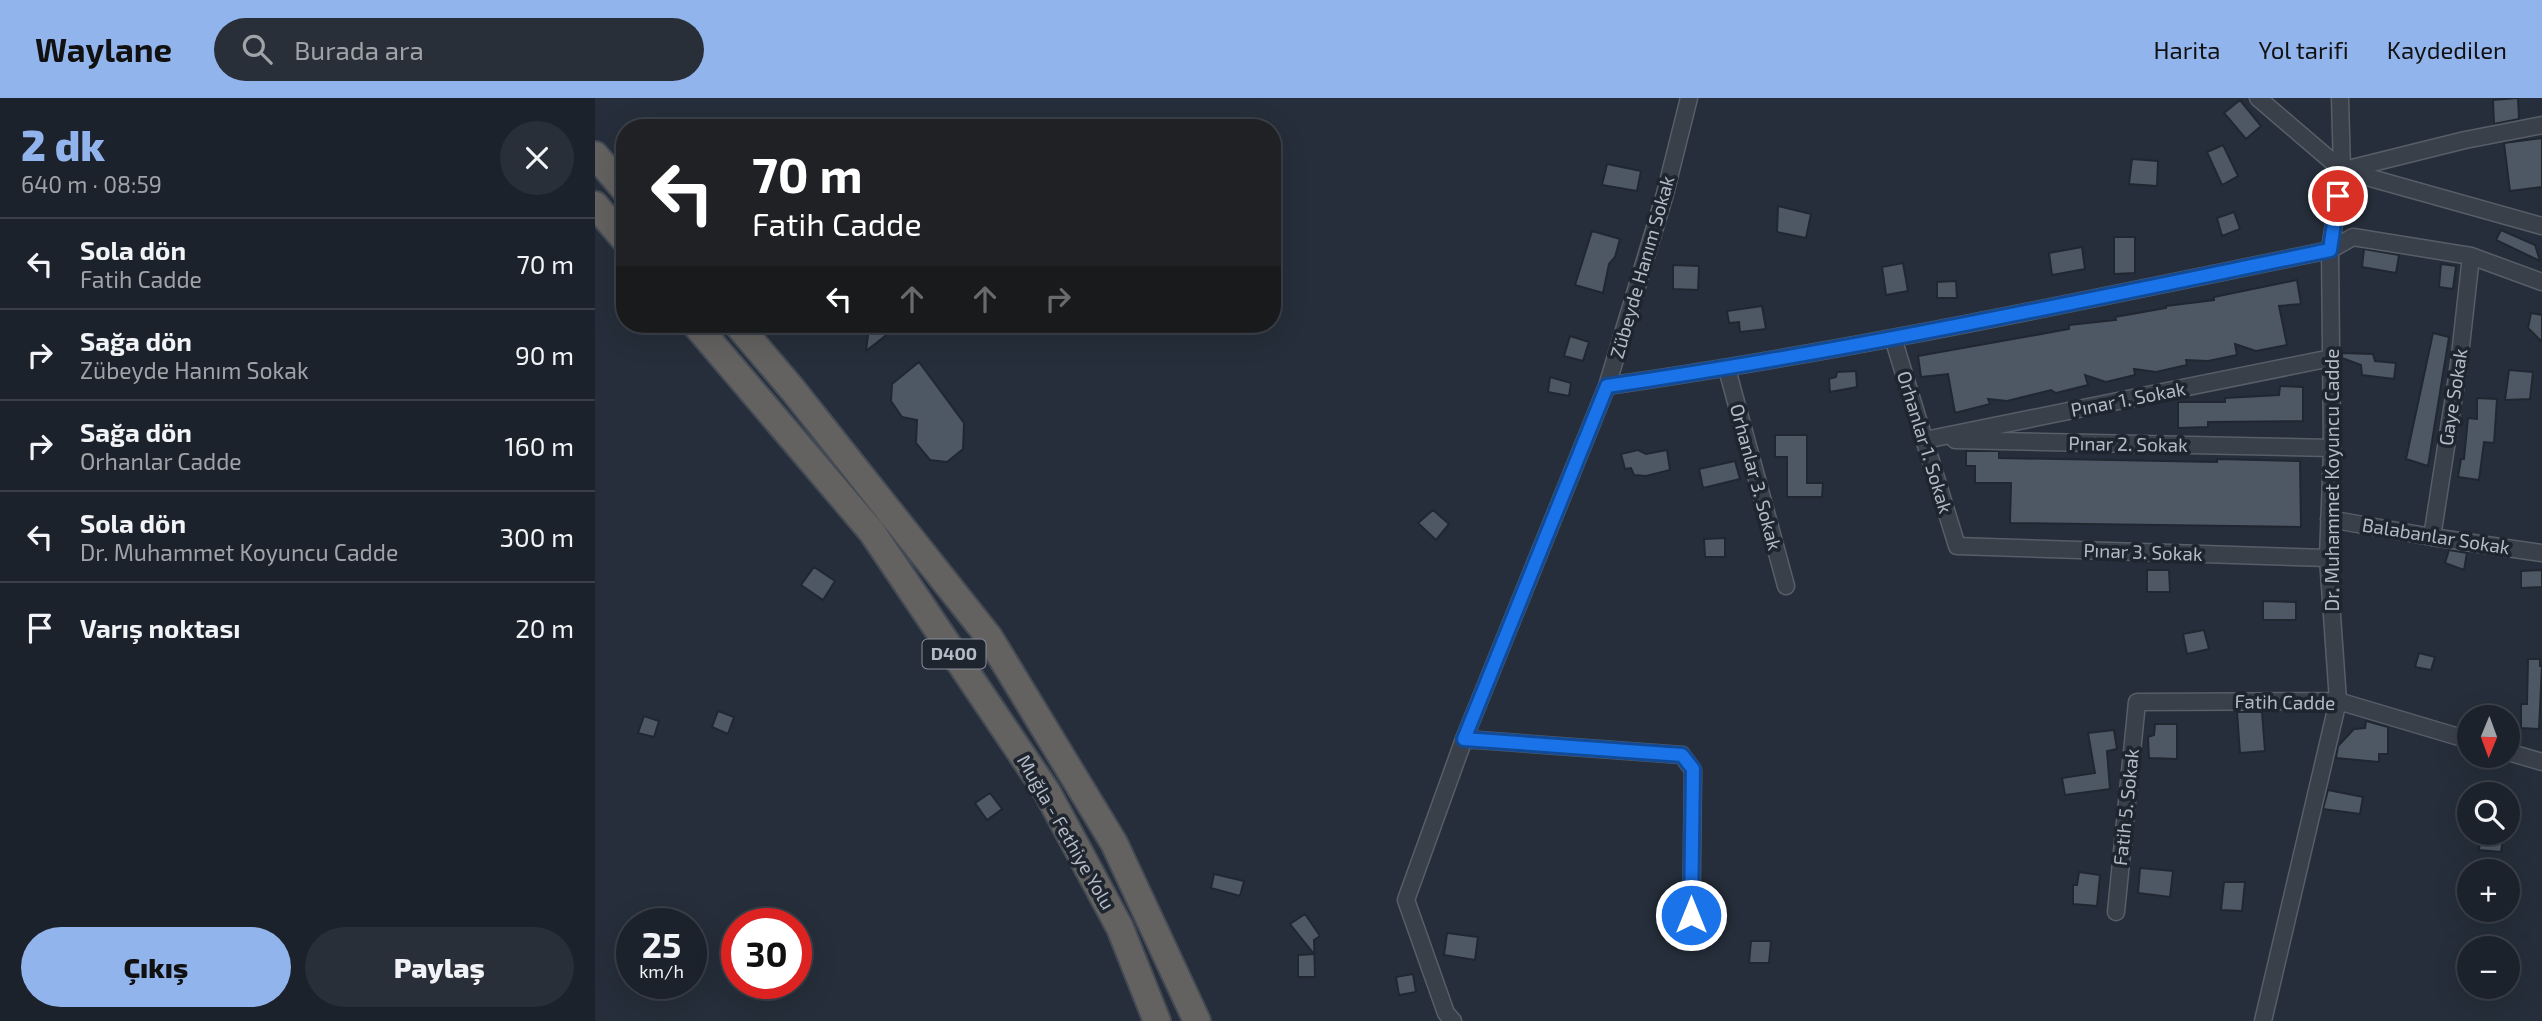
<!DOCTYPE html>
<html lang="tr">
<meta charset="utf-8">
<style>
:root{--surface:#1c222c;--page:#292f38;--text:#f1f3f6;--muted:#a0a4a9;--line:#3a3f48;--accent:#92b4ed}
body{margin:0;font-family:"Exo 2",sans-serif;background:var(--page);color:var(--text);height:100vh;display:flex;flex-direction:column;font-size:26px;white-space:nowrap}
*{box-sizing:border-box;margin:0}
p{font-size:23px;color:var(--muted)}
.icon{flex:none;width:38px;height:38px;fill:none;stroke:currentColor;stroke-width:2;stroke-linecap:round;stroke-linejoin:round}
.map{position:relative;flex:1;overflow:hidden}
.sheet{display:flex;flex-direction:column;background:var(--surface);width:595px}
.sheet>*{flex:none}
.banner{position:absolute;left:21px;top:21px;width:665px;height:214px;border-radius:28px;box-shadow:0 7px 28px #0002,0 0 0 2px var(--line);background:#202124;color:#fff;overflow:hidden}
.needle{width:46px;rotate:181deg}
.controls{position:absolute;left:1862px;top:607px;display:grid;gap:14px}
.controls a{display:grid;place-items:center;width:63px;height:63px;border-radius:50%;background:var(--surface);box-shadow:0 7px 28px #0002,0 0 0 2px var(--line);font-size:35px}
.speed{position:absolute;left:21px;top:810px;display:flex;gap:14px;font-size:35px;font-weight:700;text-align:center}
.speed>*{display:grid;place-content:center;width:91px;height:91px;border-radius:50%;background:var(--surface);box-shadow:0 7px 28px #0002,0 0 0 2px var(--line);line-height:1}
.speed small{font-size:18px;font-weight:400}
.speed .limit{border:10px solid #d22;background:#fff;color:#111}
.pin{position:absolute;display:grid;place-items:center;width:60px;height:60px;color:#fff;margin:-30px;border:4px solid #fff;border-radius:50%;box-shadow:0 2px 7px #0007}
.me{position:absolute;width:77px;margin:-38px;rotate:0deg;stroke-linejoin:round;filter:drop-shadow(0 0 5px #0008)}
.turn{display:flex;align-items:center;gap:24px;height:147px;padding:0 21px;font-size:32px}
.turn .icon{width:91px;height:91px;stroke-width:2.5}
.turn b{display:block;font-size:49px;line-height:60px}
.lanes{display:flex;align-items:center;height:66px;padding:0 21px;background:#0003;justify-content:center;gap:35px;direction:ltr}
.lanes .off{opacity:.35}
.round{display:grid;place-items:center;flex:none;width:74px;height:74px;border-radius:37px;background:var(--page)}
.headline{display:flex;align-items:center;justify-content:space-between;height:119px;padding:0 21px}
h1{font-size:42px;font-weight:800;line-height:52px;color:var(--accent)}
.cta{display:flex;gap:14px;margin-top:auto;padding:14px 21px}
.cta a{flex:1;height:80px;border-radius:42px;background:var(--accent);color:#111;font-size:28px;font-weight:800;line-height:80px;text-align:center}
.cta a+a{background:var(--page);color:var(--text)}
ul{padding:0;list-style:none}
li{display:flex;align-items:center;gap:21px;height:91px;padding:0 21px;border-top:2px solid var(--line)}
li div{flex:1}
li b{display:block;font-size:26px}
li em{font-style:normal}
header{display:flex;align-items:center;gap:42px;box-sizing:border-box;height:98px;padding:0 35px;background:var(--accent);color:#111}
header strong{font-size:33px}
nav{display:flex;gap:38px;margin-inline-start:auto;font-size:24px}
.search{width:490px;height:63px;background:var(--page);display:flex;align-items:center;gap:18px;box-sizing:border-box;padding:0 24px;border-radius:38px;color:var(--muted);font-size:26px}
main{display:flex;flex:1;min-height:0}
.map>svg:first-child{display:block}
</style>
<header>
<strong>Waylane</strong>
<div class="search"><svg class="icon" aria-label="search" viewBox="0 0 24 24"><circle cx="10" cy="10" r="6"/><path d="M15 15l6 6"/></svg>Burada ara</div>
<nav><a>Harita</a><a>Yol tarifi</a><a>Kaydedilen</a></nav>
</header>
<main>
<section class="sheet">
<div class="headline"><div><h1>2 dk</h1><p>640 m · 08:59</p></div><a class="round"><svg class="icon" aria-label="close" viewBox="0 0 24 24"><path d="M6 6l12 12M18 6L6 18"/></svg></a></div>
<ul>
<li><svg class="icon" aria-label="left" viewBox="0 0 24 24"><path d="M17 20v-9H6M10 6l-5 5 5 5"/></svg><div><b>Sola dön</b><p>Fatih Cadde</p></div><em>70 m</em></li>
<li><svg class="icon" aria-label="right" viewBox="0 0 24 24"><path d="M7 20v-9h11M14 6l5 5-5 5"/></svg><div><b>Sağa dön</b><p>Zübeyde Hanım Sokak</p></div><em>90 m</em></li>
<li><svg class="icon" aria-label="right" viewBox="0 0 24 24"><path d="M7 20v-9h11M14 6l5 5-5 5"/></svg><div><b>Sağa dön</b><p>Orhanlar Cadde</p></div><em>160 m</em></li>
<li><svg class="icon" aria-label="left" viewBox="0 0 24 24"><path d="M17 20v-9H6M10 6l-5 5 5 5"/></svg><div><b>Sola dön</b><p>Dr. Muhammet Koyuncu Cadde</p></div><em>300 m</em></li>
<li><svg class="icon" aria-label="arrive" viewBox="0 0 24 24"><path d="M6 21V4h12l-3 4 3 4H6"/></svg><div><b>Varış noktası</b></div><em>20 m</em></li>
</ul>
<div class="cta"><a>Çıkış</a><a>Paylaş</a></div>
</section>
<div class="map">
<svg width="1947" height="923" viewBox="0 0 1947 923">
<rect width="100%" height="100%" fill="#252e3a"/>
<path fill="#4e5865" stroke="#202731" stroke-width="2" d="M1923,0L1924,21L1899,26L1898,2Z
M1645,2L1666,28L1651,41L1629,15Z
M1947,40V89L1915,93L1909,45Z
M1628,47L1643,78L1627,87L1612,54Z
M1537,61L1563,63L1562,88L1534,86Z
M1012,66L1046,73L1042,93L1007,87Z
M1183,108L1216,116L1211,140L1182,134Z
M1639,114L1645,131L1627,138L1622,120Z
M1906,132L1940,147L1945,163L1901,142Z
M997,133L1025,141L1020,159L1014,166L1008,195L980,187Z
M1519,139H1540V175L1519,176Z
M1487,149L1490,171L1457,177L1454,155Z
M1769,151L1804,157L1801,175L1767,169Z
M1308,165L1313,193L1291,197L1287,169Z
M1846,166L1861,168L1858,191L1844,189Z
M1078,167L1104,168L1103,192L1078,191Z
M1702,182L1706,206L1684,208L1692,247L1661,253L1640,246L1642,257L1613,263L1591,262L1592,267L1561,274L1539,271L1540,277L1511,284L1490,277L1493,287L1461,295L1456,292L1412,303L1393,301L1395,306L1360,315L1353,276L1326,279L1323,258L1474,231V227L1521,222L1520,219L1571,210V208L1619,202V199Z
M1361,183L1362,200H1342V184Z
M1167,208L1171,231L1145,234L1144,224L1134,225L1132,213Z
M1936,215L1947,217V244L1933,230Z
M264,226H287L294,235L271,253L273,237Z
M1838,235L1854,239L1833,368L1811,361Z
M975,238L994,244L988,263L969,258Z
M1747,255L1778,256L1780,263L1801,265L1799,281L1767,277L1766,267L1747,260Z
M324,264L369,325L368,351L352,364L335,362L321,345L322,322L307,319L296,303L297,286Z
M1914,272L1938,274L1935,301L1910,302Z
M1261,273L1262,289L1235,294L1234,281L1241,279L1242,274Z
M955,279L976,285L974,298L953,294Z
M1685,288L1708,289V323L1613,324V329L1583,330V304H1630V300L1684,297Z
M1882,300L1902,301L1899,345L1889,344L1884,382L1863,379L1866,361H1869L1873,320L1882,321Z
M1180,337H1212V385H1228L1227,399H1192V359H1180Z
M1043,352L1051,356L1072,352L1075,372L1051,378L1039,377L1036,370L1030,371L1026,356Z
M1371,353H1404V360L1622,364V361L1705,363L1706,429L1415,425L1416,385H1380V368H1371Z
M1140,363L1145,381L1108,390L1104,371Z
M838,412L854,426L841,442L823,425Z
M1130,440V459H1110L1109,441Z
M1854,452L1872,455L1869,472L1850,465Z
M219,469L240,483L228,502L206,487Z
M1552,472H1574L1575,494H1552Z
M1947,472V489L1926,490V473Z
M1668,503L1701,504V522H1668Z
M1609,532L1614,551L1592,556L1588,536Z
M1824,555L1840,559L1836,572L1820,569Z
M1933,561H1945V568H1947L1944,631L1926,630V606H1932Z
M123,613L139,619L133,636L117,629Z
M1642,614H1667L1670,653L1645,655Z
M49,618L64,623L59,639L43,635Z
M1771,623L1793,629V656H1784V664L1741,660L1743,648L1759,631L1770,630Z
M1560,626H1582V661L1554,660L1553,639L1559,637Z
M1519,632L1522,651L1512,653L1515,691L1470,697L1467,680L1500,675L1493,635Z
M1733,692L1768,699L1765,716L1728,711Z
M395,695L407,711L392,722L380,705Z
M1886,735H1909L1906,754L1884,752Z
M1545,770L1578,773L1575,799L1543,795Z
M1484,774L1505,777L1502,808L1478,806V787H1482Z
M619,776L649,783L645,798L616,790Z
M1629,784H1650L1647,813L1626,812Z
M710,816L725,838L719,842L720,879H703V857L719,856L695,826Z
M852,835L883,839L880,862L849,857Z
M1156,843H1176L1174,865H1154Z
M818,876L821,894L804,897L801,879Z"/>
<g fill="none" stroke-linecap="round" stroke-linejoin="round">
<g stroke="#575e68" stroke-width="19">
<path id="minor" d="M1663,0L1747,72L1947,128
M1749,72L1870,42L1947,27
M1298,240L1362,448L1733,460
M1132,271L1191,488
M1012,288C1255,253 1495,201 1735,152L1758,139L1876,158L1947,184
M1330,342L1736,260
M1360,342L1737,350
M1734,421L1837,439L1947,455
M1837,439L1864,266L1876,158
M869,641L1087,657L1098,672L1096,842
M1913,654L1947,664
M1521,814L1542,604L1743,603L1874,642
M858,923L851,915L811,802L869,641L1012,288L1070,96L1094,0
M1668,923L1743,603L1733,460L1737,350L1735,152L1747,72L1745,0"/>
</g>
<g stroke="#444b55" stroke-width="30">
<path id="trunk" d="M0,57L30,92
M0,107L30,142
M100,226L277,434L452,694L525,830L562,923
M142,226L198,292L394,539L519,745L602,923"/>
</g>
<use href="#minor" stroke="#39404a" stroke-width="16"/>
<use href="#trunk" stroke="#646260" stroke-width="26"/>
</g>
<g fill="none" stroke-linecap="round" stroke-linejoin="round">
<g stroke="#114b97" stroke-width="18">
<path id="route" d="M1096,817L1098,671L1087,657L869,641L1012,288C1255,253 1495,201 1735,152L1743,98"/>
</g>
<use href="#route" stroke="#1a73e8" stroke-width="12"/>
</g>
<g text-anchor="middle" stroke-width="7" stroke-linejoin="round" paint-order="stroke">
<rect fill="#1e252f" stroke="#888e99" stroke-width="2" x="327.5" y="541.5" width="63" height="29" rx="5"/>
<g font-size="18" font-weight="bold" fill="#b5bbc6">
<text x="359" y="562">D400</text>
</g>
<g font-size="19" fill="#b5bbc6" stroke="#1e252f">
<text transform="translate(1047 169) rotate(-74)" y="7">Zübeyde Hanım Sokak</text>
<text transform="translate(1858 299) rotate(-81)" y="7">Gaye Sokak</text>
<text transform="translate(1533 301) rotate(-11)" y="7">Pınar 1. Sokak</text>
<text transform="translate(1330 344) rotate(73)" y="7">Orhanlar 1. Sokak</text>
<text transform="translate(1533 346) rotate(1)" y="7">Pınar 2. Sokak</text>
<text transform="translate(1161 379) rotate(75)" y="7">Orhanlar 3. Sokak</text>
<text transform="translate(1737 382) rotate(-90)" y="7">Dr. Muhammet Koyuncu Cadde</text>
<text transform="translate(1841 438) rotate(9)" y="7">Balabanlar Sokak</text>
<text transform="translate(1548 454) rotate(2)" y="7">Pınar 3. Sokak</text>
<text transform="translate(1690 604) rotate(1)" y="7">Fatih Cadde</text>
<text transform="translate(1531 709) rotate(-84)" y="7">Fatih 5. Sokak</text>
<text transform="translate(471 734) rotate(60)" y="7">Muğla - Fethiye Yolu</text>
</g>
</g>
</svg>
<div class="controls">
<a><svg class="needle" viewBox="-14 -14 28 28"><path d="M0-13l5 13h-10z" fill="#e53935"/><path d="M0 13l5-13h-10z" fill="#a0a4a9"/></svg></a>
<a><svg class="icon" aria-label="search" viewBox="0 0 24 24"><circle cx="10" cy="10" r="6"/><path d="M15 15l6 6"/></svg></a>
<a>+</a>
<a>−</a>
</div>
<div class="speed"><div>25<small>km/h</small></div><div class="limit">30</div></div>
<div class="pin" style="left:1743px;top:98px;background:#d93025"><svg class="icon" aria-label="arrive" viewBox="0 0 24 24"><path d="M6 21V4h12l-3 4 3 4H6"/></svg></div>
<svg class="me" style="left:1096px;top:817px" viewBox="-20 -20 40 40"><circle r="17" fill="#1a73e8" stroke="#fff" stroke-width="3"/><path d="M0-11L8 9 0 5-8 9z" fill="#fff"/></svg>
<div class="banner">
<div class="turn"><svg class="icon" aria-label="left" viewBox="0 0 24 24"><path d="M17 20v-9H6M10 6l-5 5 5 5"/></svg><div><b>70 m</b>Fatih Cadde</div></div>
<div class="lanes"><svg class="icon" aria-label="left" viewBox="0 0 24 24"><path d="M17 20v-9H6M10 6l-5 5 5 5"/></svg><svg class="icon off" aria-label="ahead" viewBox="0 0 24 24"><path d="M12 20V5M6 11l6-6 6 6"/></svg><svg class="icon off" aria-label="ahead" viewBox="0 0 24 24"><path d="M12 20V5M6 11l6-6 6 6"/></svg><svg class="icon off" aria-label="right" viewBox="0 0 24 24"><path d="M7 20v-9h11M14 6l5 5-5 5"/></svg></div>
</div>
</div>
</main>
